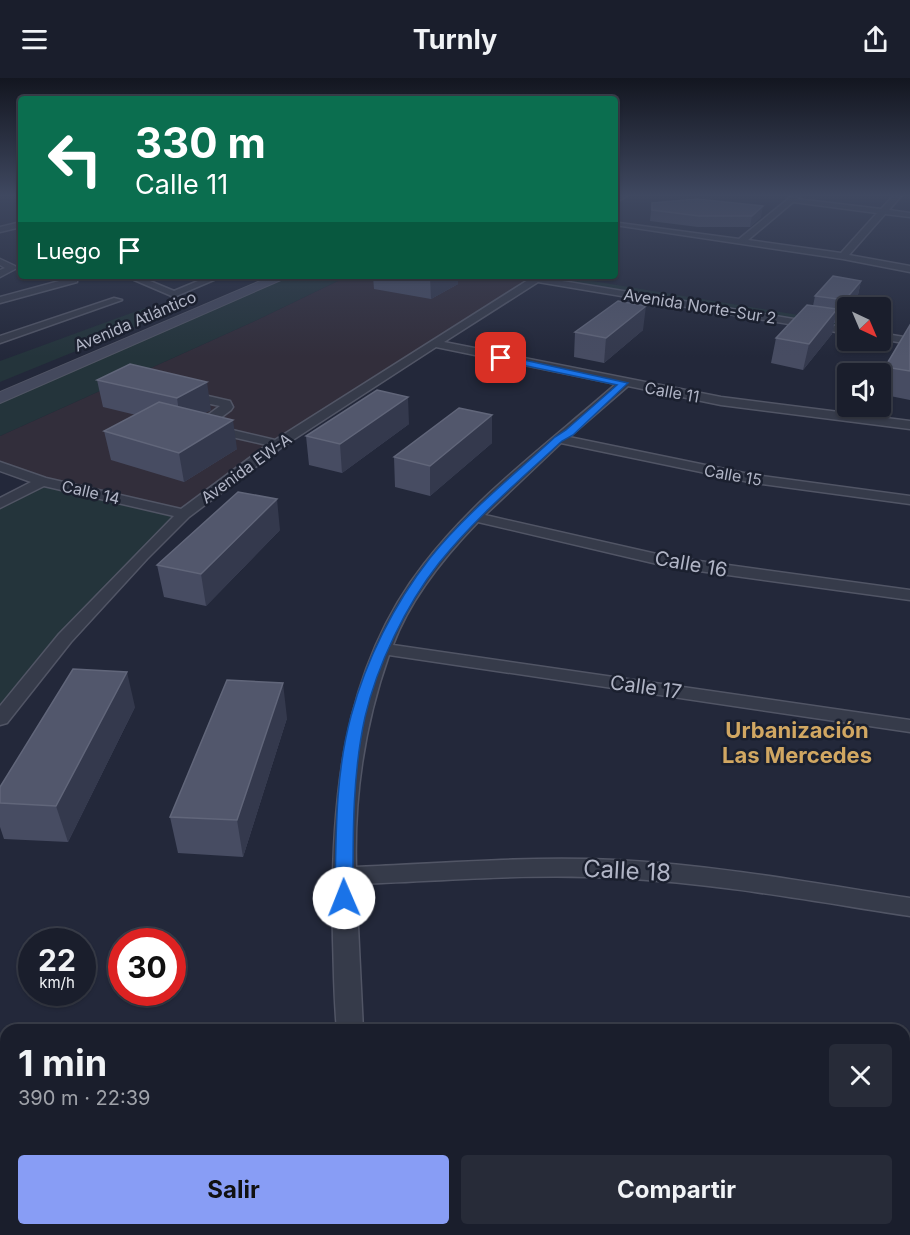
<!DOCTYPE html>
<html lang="es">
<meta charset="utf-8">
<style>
:root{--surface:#1a1e2c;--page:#272b38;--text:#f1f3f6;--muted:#9fa2a9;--line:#383c48;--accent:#889df5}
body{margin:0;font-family:Inter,sans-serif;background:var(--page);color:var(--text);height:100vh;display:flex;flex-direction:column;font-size:22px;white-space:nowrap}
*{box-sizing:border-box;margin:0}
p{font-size:20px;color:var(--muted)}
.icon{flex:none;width:33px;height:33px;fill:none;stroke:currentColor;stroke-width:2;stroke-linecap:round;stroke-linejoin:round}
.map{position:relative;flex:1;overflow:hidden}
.drawer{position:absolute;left:0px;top:946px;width:910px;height:212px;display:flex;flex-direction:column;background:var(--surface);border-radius:18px 18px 0 0;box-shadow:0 2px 4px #0004,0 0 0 2px var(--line)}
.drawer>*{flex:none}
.hud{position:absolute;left:18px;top:18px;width:600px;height:183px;border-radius:6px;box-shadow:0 2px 4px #0004,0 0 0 2px var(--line);background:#0b6e4f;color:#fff;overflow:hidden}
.needle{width:39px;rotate:136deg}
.controls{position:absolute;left:837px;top:219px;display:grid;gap:12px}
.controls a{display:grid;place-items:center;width:54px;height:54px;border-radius:6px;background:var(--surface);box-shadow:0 2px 4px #0004,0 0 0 2px var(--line);font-size:30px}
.speed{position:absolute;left:18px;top:850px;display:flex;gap:12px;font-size:30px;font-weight:700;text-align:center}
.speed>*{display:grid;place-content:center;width:78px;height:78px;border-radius:50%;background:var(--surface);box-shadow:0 2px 4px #0004,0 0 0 2px var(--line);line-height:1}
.speed small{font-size:15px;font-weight:400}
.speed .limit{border:9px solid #d22;background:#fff;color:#111}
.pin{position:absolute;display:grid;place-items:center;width:51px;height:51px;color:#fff;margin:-26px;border-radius:12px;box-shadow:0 3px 9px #0006}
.me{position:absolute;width:66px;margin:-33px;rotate:359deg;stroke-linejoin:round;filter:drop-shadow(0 0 4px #0008)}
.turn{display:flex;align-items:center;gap:21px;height:126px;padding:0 18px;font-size:27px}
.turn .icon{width:78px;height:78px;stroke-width:2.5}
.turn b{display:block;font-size:42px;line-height:51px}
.then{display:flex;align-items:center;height:57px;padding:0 18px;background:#0003;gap:12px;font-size:22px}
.round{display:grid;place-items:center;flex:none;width:63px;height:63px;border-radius:6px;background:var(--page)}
.overview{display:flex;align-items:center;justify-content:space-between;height:102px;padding:0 18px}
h1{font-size:36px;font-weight:700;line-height:45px}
.action{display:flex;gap:12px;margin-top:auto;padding:12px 18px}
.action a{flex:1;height:69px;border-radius:6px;background:var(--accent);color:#111;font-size:24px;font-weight:700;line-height:69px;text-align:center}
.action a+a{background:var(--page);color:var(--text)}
header{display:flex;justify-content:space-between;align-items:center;height:78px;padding:0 18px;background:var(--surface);font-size:27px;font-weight:700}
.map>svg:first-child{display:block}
</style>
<header><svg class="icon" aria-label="menu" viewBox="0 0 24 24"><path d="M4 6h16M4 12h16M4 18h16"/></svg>Turnly<svg class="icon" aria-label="share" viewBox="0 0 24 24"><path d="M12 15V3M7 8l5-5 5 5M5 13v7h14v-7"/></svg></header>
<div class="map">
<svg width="910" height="1157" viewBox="0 0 910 1157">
<rect width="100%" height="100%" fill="#23283a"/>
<path fill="#322e3b" d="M348,198H518L536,201L303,349L184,436L42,403L0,388V358L257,242Z"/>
<path fill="#24343b" d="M283,198H348L257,242L0,358V320Z
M541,198H562L847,245V253L536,201Z
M145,230L162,238L0,304V283Z
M42,403L184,436L0,641V426Z"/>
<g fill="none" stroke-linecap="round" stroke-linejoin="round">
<g stroke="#515565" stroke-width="3">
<path id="minor" d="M619,117H628L615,125V120Z
M793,117H801L797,121L881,131L894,117H902L889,132L910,135V139L885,136L849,177L910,188V194L843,181L615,147L619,145L739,161ZM793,124L877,135L841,175L748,162Z
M21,144V149L0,154V149Z
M0,181L15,188L17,190L0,199V192L5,190L0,187Z
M125,198H138L174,213L210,198H223L174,219Z
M526,198H546L544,200L848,250V256L538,204L444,264L721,319L910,343V351L721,327L628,308L569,359L754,397L910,418V426L754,405L561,365L485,437L670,479L910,512V522L670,489L478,444C444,479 410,521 393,567L910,642V654L389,577C365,645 354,716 356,789C442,785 529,778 616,782C715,787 812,805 910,820V838C812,823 715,805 616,800C529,795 443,803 356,806L363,952H337C334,922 334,892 333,862C330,731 340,593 424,486C478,416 551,363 616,306L436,269L282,369L189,439L147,481L71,564L7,645L0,647V628L59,556L174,438L44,408L0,430V420L31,404L0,393V384L46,400L181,431L267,367L197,351L195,348L197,345L220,328L182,320V314L186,313L230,323L233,329L231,332L211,347L275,362L528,202L524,200Z
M74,199L77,200V204L0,225V219Z
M114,220L122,222L0,265V258Z
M880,255L910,260V266L880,261Z
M904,1117L910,1118V1148L904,1147Z
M61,1152H93L92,1157H60Z
M189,1152H251L249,1157H187Z"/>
</g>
<g stroke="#515565" stroke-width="2">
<path id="secondary" d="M272,198H290L0,325V314Z"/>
</g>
<use href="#minor" fill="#363b4a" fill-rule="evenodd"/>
<use href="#secondary" fill="#44495d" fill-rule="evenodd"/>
</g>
<path fill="#474c62" d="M652,125L761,139L750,149H698L650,143Z
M373,198H458V206L431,221L374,211Z
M861,203L856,226L839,246L834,245L832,256L803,292L771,285L776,260L813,228L815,218Z
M910,247V322L880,316V305L885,289Z
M643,252L604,285L574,279L575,254Z
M130,286L211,332L204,335L237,371L184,404L111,382L104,353L136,337L103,329L97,302Z
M409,346L342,395L309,387L306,358Z
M492,365L430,418L395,409L394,379Z
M280,452L206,528L164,519L157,487Z
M135,629L68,764L4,761L0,749V709Z
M287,640L243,779L178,775L170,739Z"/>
<path fill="#34394d" d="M763,128L761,139L750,149L752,138Z
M430,198H458V206L431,221Z
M861,203L856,226L853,230H848V236L839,246L845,222Z
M646,228L643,252L604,285L606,260Z
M837,231L832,256L803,292L809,266Z
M207,304L211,332L181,348L177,320Z
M408,319L409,346L342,395L340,366Z
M492,337V365L430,418V388Z
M233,342L237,371L184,404L179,375Z
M277,421L280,452L206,528L201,496Z
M127,594L135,629L68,764L56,728Z
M283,605L287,640L243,779L237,742Z"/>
<path fill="#52576c" stroke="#61667a" stroke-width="1.5" d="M697,121L763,128L752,138H699L652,132V125Z
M833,198L861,203L845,222L815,218Z
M618,223L646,228L606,260L575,254Z
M807,227L837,231L809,266L776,260Z
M910,247V293L885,289Z
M130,286L207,304L177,320L97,302Z
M377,312L408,319L340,366L306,358Z
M159,324L233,342L179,375L104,353Z
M459,330L492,337L430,388L394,379Z
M238,414L277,421L201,496L157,487Z
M73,591L127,594L56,728L0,725V709Z
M227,602L283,605L237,742L170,739Z"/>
<linearGradient id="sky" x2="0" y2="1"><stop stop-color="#131620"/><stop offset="0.42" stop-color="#3f4860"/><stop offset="1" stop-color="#3f4860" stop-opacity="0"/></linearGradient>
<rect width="910" height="279" fill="url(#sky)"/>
<path fill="#1a73e8" stroke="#114b97" stroke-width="1.5" d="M501,277L628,305L573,357L562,363C520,402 475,440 439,485C406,527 377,587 365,639C352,698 353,760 353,820L350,825L344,827L337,825L335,820C336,760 335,697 351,638C366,582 394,526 430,480C466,435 513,398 555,359L566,352L617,307L498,282V278Z"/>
<g text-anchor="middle" stroke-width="5" stroke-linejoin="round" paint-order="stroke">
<g font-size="16" fill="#b1b5c6" stroke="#1b202f">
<text transform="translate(700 228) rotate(9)" y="6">Avenida Norte-Sur 2</text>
<text transform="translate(135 243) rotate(-23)" y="6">Avenida Atlántico</text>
<text transform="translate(672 314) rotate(10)" y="6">Calle 11</text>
<text transform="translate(246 390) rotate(-36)" y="6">Avenida EW-A</text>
<text transform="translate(733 397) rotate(10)" y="6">Calle 15</text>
<text transform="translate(91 414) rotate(13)" y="6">Calle 14</text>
</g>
<g font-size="20" fill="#b1b5c6" stroke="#1b202f">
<text transform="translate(691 486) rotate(10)" y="7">Calle 16</text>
<text transform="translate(646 609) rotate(8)" y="7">Calle 17</text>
</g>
<g font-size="22" font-weight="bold" fill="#d1a762" stroke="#1b202f">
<text x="797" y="660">Urbanización<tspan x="797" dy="25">Las Mercedes</tspan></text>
</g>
<g font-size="24" fill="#b1b5c6" stroke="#1b202f">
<text transform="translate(627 793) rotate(3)" y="8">Calle 18</text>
</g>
</g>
</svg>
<div class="controls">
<a><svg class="needle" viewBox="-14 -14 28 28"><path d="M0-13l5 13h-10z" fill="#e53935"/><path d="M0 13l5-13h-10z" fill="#9fa2a9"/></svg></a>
<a><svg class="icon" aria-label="sound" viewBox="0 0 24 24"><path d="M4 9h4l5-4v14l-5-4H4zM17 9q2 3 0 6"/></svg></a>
</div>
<div class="speed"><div>22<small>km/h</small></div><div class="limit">30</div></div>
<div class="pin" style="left:501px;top:280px;background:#d93025"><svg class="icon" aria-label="arrive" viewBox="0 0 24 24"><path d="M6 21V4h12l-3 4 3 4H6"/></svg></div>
<svg class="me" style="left:344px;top:820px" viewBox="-20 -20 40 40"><circle r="19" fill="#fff"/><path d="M0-13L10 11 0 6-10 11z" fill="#1a73e8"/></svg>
<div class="hud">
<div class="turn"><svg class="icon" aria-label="left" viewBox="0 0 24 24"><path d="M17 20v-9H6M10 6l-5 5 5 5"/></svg><div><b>330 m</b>Calle 11</div></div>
<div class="then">Luego<svg class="icon" aria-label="arrive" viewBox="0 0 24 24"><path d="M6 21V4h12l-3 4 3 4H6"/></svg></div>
</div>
<section class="drawer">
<div class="overview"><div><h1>1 min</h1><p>390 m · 22:39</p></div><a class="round"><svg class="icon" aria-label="close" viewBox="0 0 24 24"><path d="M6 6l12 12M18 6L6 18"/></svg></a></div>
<div class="action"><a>Salir</a><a>Compartir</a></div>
</section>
</div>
